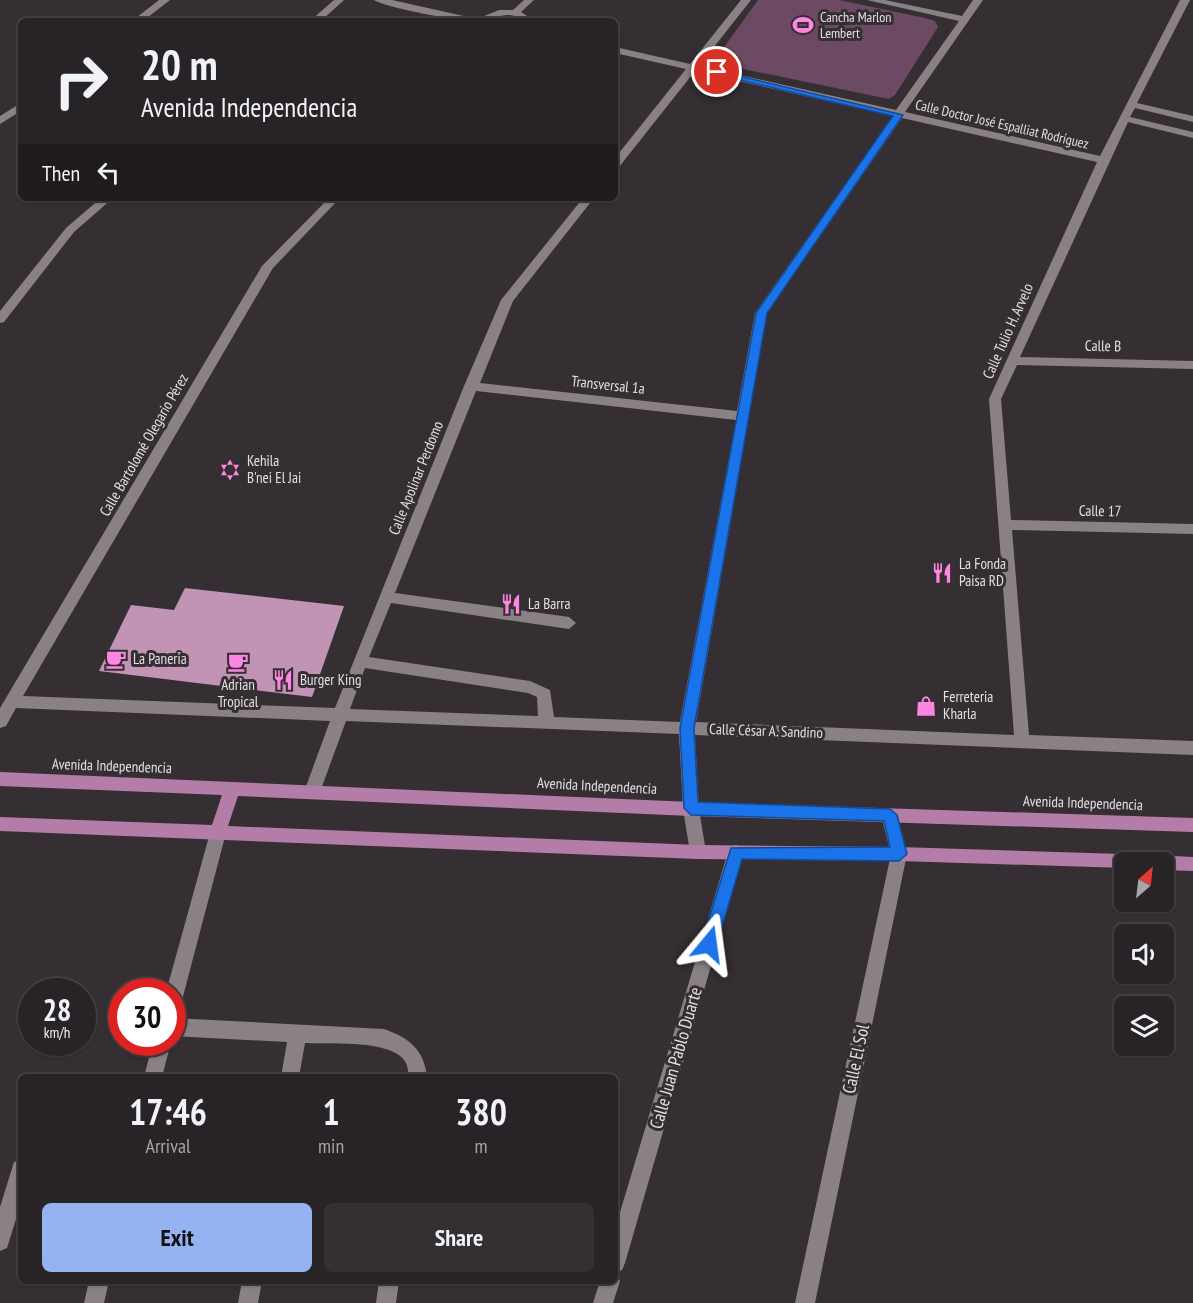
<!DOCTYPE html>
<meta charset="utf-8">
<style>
:root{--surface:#282326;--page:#342f32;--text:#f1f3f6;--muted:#a5a4a7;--line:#444043;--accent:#95b2f1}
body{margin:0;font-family:"PT Sans Narrow",sans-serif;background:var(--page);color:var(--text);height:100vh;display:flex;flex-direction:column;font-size:22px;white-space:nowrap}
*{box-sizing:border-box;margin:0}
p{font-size:20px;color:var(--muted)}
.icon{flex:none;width:33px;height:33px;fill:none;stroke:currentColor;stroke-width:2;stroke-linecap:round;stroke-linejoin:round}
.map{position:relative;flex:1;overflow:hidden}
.details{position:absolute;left:18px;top:1074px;width:600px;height:210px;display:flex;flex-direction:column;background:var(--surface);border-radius:9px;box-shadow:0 2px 4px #0004,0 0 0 2px var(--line)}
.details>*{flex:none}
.guide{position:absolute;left:18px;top:18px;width:600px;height:183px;border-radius:9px;box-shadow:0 2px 4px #0004,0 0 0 2px var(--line);background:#282326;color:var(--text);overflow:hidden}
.needle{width:39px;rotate:28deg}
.buttons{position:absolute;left:1114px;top:852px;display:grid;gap:12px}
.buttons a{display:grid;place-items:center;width:60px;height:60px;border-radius:9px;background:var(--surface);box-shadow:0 2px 4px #0004,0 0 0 2px var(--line);font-size:30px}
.speed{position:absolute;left:18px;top:978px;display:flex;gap:12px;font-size:30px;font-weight:700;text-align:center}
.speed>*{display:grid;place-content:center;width:78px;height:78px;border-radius:50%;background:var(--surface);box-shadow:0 2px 4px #0004,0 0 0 2px var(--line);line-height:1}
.speed small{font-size:15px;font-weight:400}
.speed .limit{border:9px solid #d22;background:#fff;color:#111}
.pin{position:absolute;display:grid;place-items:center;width:51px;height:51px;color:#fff;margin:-26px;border:3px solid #fff;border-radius:50%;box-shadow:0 2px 6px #0007}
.me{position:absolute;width:66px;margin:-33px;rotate:16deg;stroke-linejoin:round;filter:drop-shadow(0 0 4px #0008)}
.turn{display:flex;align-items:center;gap:21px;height:126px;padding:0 24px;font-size:27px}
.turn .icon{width:78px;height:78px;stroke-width:2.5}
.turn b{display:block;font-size:42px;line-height:51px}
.then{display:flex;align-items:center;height:57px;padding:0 24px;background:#0003;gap:12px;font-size:22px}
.eta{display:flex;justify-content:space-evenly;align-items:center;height:102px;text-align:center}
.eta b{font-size:36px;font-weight:700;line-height:42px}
.cta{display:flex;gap:12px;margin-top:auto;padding:12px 24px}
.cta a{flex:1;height:69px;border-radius:9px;background:var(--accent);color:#111;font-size:24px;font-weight:700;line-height:69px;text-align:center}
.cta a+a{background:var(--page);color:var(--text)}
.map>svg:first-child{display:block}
</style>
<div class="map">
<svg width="1193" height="1303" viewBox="0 0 1193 1303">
<rect width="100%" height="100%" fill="#352f33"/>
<path fill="#6c4a63" d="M758,0H839L925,18L935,21L938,27L895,95L889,99L879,97L719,64L716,61L717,57Z"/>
<path fill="#c193b4" d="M185,588L344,606L312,697L99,671L131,605L174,610Z"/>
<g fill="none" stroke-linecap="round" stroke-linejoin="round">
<path fill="#898186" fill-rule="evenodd" d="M159,0H170L143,21H132Z
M334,0H344L321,21H310Z
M374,0H392L477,19L499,10H513L524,0H534L521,12L535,21C524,21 518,15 508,15C499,15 493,19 485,21C470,24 386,8 374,0Z
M741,0H751L699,66L896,110L959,21L867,0H885L962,16L973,0H983L905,112L1100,156L1180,0H1190L1137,103L1193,116V122L1135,108L1130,117L1193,132V138L1128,122L1020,357L1193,361V369L1017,365L1001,399L1011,520L1193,524V534L1012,530L1029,735L1193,741V755L695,735L699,809L706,852L704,857L698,859L692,857L690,852L683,809L679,734L346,721L320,792L318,797L312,799L306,797L304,792L330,721L16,708L6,726L0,728V708L262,266L329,198H340L273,268L23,696L335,708L464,386L501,300L583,198H594L513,301L480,383L737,411L755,313L893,116L695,71L619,167L615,168V158L686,69L615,53V47L690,64ZM902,118L1097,162L989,399L1014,735L696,722L767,313ZM476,391L736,420L680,722L554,717L550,690L530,681L369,657L391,603L569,629L576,623L569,617L395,593ZM365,668L528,693L537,697L538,716L350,709Z
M21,103V111L0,124V116Z
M101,198H113L74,232L4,322L0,323V311L66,228Z
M889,808L895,810L897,815L907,854L815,1303H795L891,854L881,815L883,810Z
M218,826L224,828L226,833L181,1004L178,1010L172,1012V992H166L210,833L212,828Z
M736,845L742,847L744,852L625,1263L622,1270L616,1273L620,1281L613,1303H593L600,1281H615V1229L728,852L730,847Z
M172,1018L384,1029C409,1038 424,1049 427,1077H409C408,1073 408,1067 406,1063C395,1039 329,1044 305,1043L299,1077H281L287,1042L172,1036Z
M153,1042H171L162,1077H144Z
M21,1159V1203L7,1248L0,1251V1207L14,1162Z
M89,1281H109L104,1303H84Z
M242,1281H262L258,1303H238Z
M379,1281H399L396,1303H376Z"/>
<path fill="#b47da7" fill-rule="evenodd" d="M0,772L691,802L1193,818V832L691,816L238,796L228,826L698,845L899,847L1155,855L1193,857V871L1164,870V862H1125V868L899,861L698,859L0,831V817L212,825L222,795L0,786Z"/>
</g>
<path fill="#1a73e8" stroke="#114b97" stroke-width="1.5" d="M714,70L903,115L767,313L694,728L698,802L890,809L897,815L907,854L899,861L742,859L717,944L715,949L709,951L704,949L701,944L731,848L890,847L884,821L691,815L684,808L680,728L756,313L893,116L714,74Z"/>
<defs>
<g id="stadium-bare" transform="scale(1.62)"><path d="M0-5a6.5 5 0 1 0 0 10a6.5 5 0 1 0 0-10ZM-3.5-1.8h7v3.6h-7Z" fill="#fd86e2" stroke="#352f33" stroke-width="2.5" paint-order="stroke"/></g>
<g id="synagogue-bare" transform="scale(1.62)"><path d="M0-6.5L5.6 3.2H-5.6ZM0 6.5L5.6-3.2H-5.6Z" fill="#fd86e2" stroke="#352f33" stroke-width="2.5" paint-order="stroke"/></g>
<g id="restaurant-bare" transform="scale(1.62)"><path d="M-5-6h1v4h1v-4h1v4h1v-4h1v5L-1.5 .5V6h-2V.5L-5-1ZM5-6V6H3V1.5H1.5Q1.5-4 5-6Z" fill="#fd86e2" stroke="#352f33" stroke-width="2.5" paint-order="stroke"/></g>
<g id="cafe-bare" transform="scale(1.62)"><path d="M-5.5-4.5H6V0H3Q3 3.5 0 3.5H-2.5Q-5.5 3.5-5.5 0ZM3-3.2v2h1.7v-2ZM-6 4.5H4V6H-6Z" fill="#fd86e2" stroke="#352f33" stroke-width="2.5" paint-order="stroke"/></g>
<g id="shop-bare" transform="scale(1.62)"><path d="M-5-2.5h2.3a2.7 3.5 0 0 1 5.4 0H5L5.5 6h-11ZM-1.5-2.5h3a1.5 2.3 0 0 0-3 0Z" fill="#fd86e2" stroke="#352f33" stroke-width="2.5" paint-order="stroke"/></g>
</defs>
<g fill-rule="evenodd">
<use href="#stadium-bare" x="803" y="25"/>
<use href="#synagogue-bare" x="230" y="470"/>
<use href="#restaurant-bare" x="942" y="573"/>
<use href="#restaurant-bare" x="511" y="604"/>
<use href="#cafe-bare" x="116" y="659"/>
<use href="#cafe-bare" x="238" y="662"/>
<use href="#restaurant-bare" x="283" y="680"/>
<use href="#shop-bare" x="926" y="706"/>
</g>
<g text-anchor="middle" stroke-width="6" stroke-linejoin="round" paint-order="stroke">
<g font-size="14" fill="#e3dfe2" stroke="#352f33" text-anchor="start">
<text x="820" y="22">Cancha Marlon<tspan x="820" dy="16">Lembert</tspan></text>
</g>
<g font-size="14" fill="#e3dfe2" stroke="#352f33">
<text transform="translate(1002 124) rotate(13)" y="5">Calle Doctor José Espalliat Rodríguez</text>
</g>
<g font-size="15" fill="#e3dfe2" stroke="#352f33">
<text transform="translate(1008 331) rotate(-66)" y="5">Calle Tulio H. Arvelo</text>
<text transform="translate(1103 346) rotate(1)" y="5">Calle B</text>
<text transform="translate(608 385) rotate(6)" y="5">Transversal 1a</text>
<text transform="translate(144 445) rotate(-60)" y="5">Calle Bartolomé Olegario Pérez</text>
<text transform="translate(416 478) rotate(-68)" y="5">Calle Apolinar Perdomo</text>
<text transform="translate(1100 511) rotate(1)" y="5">Calle 17</text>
<text transform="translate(766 731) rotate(2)" y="5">Calle César A. Sandino</text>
<text transform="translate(112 766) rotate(2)" y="5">Avenida Independencia</text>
<text transform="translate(597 786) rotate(3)" y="5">Avenida Independencia</text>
<text transform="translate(1083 803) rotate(2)" y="5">Avenida Independencia</text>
</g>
<g font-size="15" fill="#e3dfe2" stroke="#352f33" text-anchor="start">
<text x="247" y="466">Kehila<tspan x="247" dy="17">B'nei El Jai</tspan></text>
<text x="959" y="569">La Fonda<tspan x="959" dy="17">Paisa RD</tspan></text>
<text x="528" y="609">La Barra</text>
<text x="133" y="664">La Paneria</text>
<text x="300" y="685">Burger King</text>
<text x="238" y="690" text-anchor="middle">Adrian<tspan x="238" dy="17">Tropical</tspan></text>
<text x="943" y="702">Ferreteria<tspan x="943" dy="17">Kharla</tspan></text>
</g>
<g font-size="18" fill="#e3dfe2" stroke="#352f33">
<text transform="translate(676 1058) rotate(-74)" y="6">Calle Juan Pablo Duarte</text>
<text transform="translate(856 1059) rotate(-78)" y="6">Calle El Sol</text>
</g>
</g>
</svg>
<div class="buttons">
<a><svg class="needle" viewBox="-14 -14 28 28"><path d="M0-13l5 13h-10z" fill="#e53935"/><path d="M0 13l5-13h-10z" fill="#a5a4a7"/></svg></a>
<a><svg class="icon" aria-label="sound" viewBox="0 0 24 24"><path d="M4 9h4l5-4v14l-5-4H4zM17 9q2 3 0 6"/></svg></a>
<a><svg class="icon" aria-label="layers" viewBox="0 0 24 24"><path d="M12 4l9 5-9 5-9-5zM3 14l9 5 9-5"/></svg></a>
</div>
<div class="speed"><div>28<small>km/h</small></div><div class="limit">30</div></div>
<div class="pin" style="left:717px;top:72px;background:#d93025"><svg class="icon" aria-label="arrive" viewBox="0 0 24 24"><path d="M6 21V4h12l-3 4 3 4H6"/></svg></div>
<svg class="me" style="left:709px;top:944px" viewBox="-20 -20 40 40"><path d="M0-17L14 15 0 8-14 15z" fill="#1a73e8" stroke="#fff" stroke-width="4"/></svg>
<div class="guide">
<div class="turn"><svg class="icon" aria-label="right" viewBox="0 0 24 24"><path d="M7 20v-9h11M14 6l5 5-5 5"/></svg><div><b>20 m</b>Avenida Independencia</div></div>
<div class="then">Then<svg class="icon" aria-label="left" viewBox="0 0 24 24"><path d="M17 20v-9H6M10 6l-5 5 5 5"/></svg></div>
</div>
<section class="details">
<div class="eta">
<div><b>17:46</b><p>Arrival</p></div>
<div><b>1</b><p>min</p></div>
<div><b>380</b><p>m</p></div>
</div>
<div class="cta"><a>Exit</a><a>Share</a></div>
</section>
</div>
